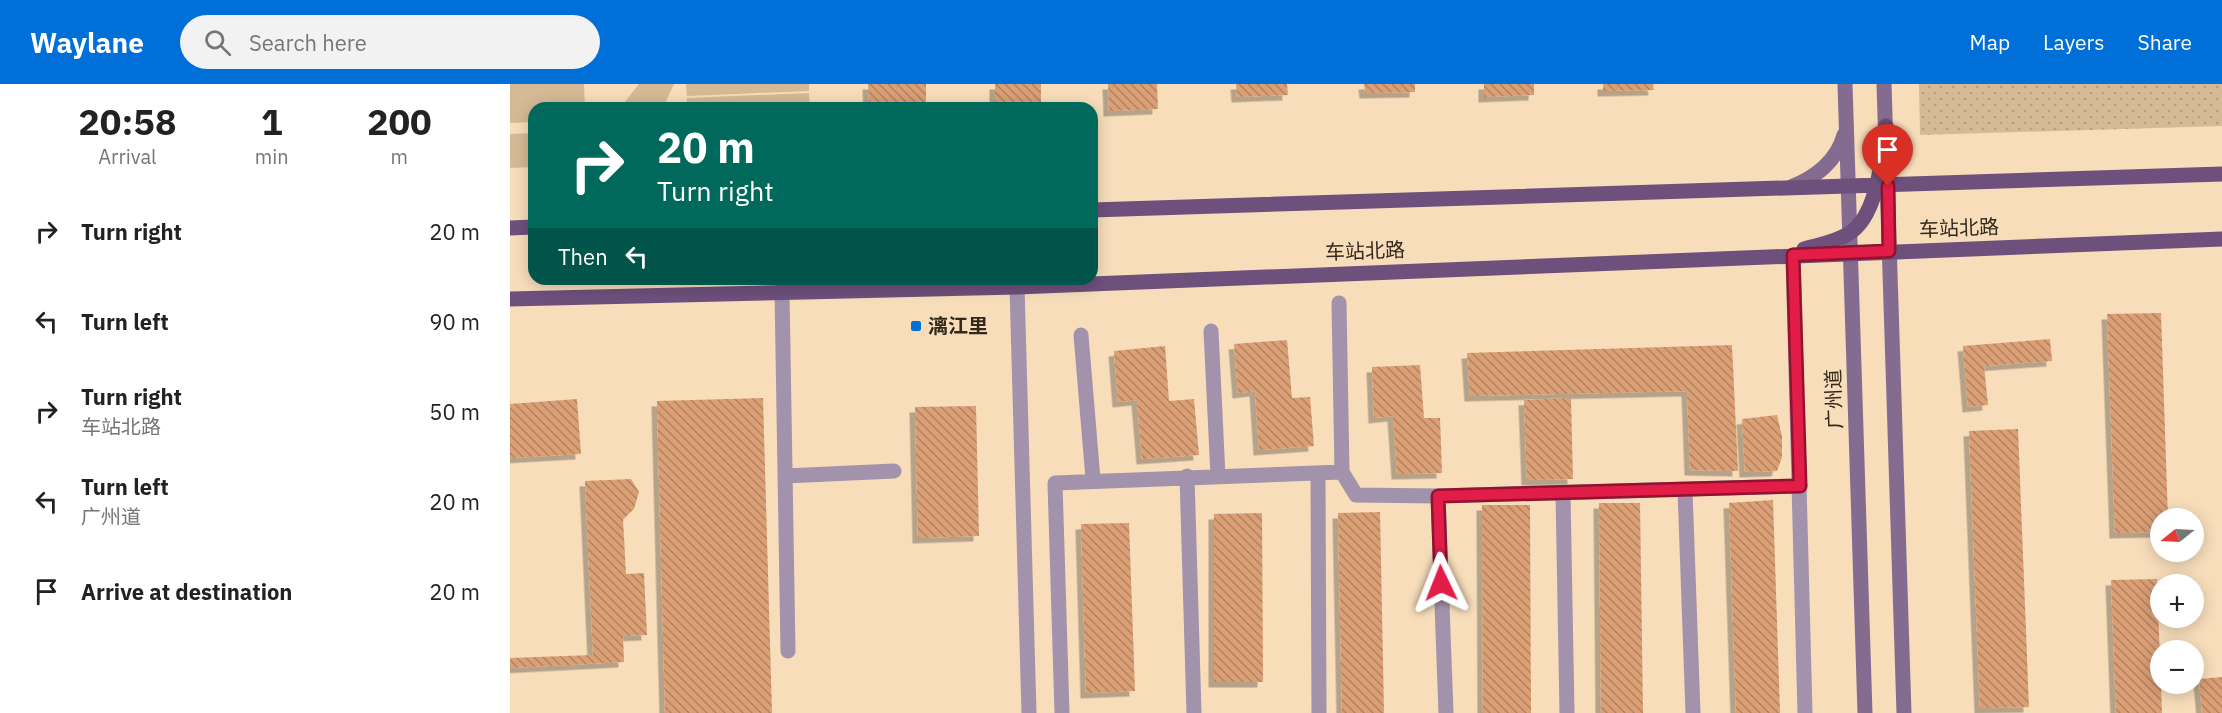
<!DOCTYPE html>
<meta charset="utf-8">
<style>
:root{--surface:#fff;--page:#f2f2f2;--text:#222;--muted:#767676;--accent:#006fd7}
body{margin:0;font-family:"IBM Plex Sans","Noto Sans SC",sans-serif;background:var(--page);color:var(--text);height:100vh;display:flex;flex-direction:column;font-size:22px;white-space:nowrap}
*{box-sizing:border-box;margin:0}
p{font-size:20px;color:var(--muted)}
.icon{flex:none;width:33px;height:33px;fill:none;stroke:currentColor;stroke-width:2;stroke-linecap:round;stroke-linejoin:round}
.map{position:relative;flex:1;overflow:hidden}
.side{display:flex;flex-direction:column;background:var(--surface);width:510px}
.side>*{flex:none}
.top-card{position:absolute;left:18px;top:18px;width:570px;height:183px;border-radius:18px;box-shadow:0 3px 15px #0003;background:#00695c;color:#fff;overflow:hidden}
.needle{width:39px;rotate:252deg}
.tools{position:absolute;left:1640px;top:424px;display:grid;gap:12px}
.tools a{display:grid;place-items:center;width:54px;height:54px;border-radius:50%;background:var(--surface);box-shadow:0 3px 15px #0003;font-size:30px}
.pin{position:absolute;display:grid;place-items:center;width:51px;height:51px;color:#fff;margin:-62px -26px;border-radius:50% 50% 50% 0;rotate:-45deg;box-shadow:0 0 6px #0007}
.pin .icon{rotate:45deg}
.me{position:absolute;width:66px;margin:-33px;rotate:358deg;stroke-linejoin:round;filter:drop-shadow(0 0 4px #0008)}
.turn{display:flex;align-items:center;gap:21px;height:126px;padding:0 30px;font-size:27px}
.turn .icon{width:78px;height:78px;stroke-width:2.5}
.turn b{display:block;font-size:42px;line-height:51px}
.then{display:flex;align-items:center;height:57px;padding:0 30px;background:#0003;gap:12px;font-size:22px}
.eta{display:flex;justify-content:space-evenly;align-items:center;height:102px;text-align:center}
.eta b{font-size:36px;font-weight:700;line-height:42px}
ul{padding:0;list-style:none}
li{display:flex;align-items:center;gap:18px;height:90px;padding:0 30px}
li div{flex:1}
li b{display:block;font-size:22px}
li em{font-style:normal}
header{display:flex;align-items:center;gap:36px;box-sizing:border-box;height:84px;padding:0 30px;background:var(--accent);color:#fff}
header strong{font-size:28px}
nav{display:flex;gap:33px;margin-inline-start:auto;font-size:21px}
.search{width:420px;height:54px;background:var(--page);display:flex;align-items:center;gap:15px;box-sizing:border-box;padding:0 21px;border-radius:33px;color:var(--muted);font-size:22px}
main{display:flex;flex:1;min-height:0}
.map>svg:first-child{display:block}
</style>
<header>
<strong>Waylane</strong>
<div class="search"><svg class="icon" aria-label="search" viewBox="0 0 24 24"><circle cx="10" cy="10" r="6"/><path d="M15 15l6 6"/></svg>Search here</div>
<nav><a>Map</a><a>Layers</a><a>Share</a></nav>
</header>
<main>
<section class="side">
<div class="eta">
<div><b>20:58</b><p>Arrival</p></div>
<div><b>1</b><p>min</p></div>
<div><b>200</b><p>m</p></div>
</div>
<ul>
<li><svg class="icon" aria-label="right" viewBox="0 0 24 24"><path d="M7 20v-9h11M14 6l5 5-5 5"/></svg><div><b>Turn right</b></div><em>20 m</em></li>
<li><svg class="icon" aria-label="left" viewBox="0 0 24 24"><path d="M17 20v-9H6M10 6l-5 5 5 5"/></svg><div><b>Turn left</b></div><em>90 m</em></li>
<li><svg class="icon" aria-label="right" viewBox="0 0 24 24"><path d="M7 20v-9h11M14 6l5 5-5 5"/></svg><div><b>Turn right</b><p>车站北路</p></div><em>50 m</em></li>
<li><svg class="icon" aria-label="left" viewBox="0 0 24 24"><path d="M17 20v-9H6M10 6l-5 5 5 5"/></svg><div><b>Turn left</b><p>广州道</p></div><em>20 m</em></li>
<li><svg class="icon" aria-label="arrive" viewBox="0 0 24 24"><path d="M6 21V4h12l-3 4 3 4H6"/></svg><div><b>Arrive at destination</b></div><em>20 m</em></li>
</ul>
</section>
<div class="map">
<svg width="1712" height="629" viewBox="0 0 1712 629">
<defs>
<pattern id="park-dots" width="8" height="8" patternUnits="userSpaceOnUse" patternTransform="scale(1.5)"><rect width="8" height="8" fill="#d5ba96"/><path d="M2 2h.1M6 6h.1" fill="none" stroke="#b7a081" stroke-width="1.8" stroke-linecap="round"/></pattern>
<pattern id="building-back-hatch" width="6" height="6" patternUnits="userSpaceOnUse" patternTransform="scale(1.5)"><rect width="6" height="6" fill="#db9f76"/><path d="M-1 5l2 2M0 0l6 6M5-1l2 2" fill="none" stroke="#b28260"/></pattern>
<filter id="shadow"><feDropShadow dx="-5.5" dy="5.5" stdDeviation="0" flood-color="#0004"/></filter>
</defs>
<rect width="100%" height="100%" fill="#f7ddba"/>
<path fill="url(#park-dots)" d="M1409,0H1712V42L1410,51Z"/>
<path fill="#d5ba96" d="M0,0H74L75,24H24V38L0,39Z
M129,0H164L153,24H110Z
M176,0H299V7L177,12Z
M299,9L300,24H177V14Z
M24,49V83L0,84V50Z"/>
<path fill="url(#building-back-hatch)" filter="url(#shadow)" d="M358,0H416V24H359Z
M485,0H531V24H485Z
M598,0H647L648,25L599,27Z
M726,0H777L778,11L727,13Z
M854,0H905V8L855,9Z
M974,0H1024V11L974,13Z
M1093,0H1143L1144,6L1093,7Z
M1651,229L1658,435H1650V448L1605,449L1597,230Z
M1540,255L1542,277L1474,282L1478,321L1458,323L1453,262Z
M777,256L782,314L800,313L804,362L749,366L745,307L728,309L724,260Z
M1222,261L1228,387L1180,386L1177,307L960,312L957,269Z
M655,262L659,317L684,315L689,371L632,375L627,316L608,318L604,267Z
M910,281L914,334H930L932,389L887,390L883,332L864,334L862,283Z
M253,314L262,629H155L147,317Z
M1061,314L1063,395L1017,396L1014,316Z
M67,315L71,370L0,374V320Z
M466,322L469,452L408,454L405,323Z
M1267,331L1272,352V373L1267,387L1235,388L1232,335Z
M1508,345L1519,623L1470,624L1459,347Z
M121,395L129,408L124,425L113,435L116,490L134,489L137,551L113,552L114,578L0,584V574L83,571L75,397Z
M1263,416L1270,629H1226L1219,419Z
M1089,419H1130L1133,629H1091Z
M972,421H1020L1021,629H973Z
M870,428L874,629H832L828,429Z
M752,429L753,598H704V430Z
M619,439L625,607L576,609L571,440Z
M1647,495L1652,629H1606L1601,496Z
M1712,593V629H1692L1689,595Z"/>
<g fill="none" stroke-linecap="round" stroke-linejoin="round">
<path stroke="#a392ab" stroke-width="15" d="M1283,171L1295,629
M507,203L519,629
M272,207L278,567
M829,219L832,388
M701,247L708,392
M571,251L583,395
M808,389L809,629
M275,392L384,387
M677,392L684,629
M1175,406L1183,629
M1053,409L1057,629
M928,412L936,629
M552,629L545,399L832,388L846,411L928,412L1290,402"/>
<path stroke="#846c90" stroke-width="15" d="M1335,0L1355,629
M1374,0L1394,629
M1281,103C1305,94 1327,77 1334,51"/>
<path stroke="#6e507c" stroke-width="15" d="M582,126L1712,90
M0,144L24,143
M1294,165C1308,161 1326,158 1338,150C1368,133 1372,73 1376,42
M0,215L507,203L1712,155"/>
</g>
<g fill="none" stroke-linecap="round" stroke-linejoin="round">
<g stroke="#92132f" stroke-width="15">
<path id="route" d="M931,499L928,412L1290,402L1283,171L1379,167L1378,102"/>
</g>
<use href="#route" stroke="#e11d48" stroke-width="10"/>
</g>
<rect fill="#006fd7" stroke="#f7ddba" stroke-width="2" x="400" y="236" width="12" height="12" rx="3"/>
<g text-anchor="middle" stroke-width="4.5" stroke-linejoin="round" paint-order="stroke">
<g font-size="20" fill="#32281b" stroke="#f7ddba">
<text transform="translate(1449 144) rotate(-2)" y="7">车站北路</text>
<text transform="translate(855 167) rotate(-2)" y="7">车站北路</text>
<text transform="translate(1324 315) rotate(-92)" y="7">广州道</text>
</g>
<g font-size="20" font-weight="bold" fill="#32281b" stroke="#f7ddba" text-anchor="start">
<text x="418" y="249">漓江里</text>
</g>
</g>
</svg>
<div class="tools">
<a><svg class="needle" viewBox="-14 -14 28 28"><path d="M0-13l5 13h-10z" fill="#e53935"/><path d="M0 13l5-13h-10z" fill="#767676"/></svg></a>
<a>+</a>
<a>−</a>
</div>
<div class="pin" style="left:1378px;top:102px;background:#d93025"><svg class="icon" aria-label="arrive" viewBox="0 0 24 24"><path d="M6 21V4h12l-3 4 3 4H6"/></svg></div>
<svg class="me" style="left:931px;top:499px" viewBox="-20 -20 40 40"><path d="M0-17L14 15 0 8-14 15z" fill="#e11d48" stroke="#fff" stroke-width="4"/></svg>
<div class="top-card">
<div class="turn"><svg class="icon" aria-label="right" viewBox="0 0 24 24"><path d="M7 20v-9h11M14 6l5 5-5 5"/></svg><div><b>20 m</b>Turn right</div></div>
<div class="then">Then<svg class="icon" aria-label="left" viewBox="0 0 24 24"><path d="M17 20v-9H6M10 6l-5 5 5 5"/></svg></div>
</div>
</div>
</main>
